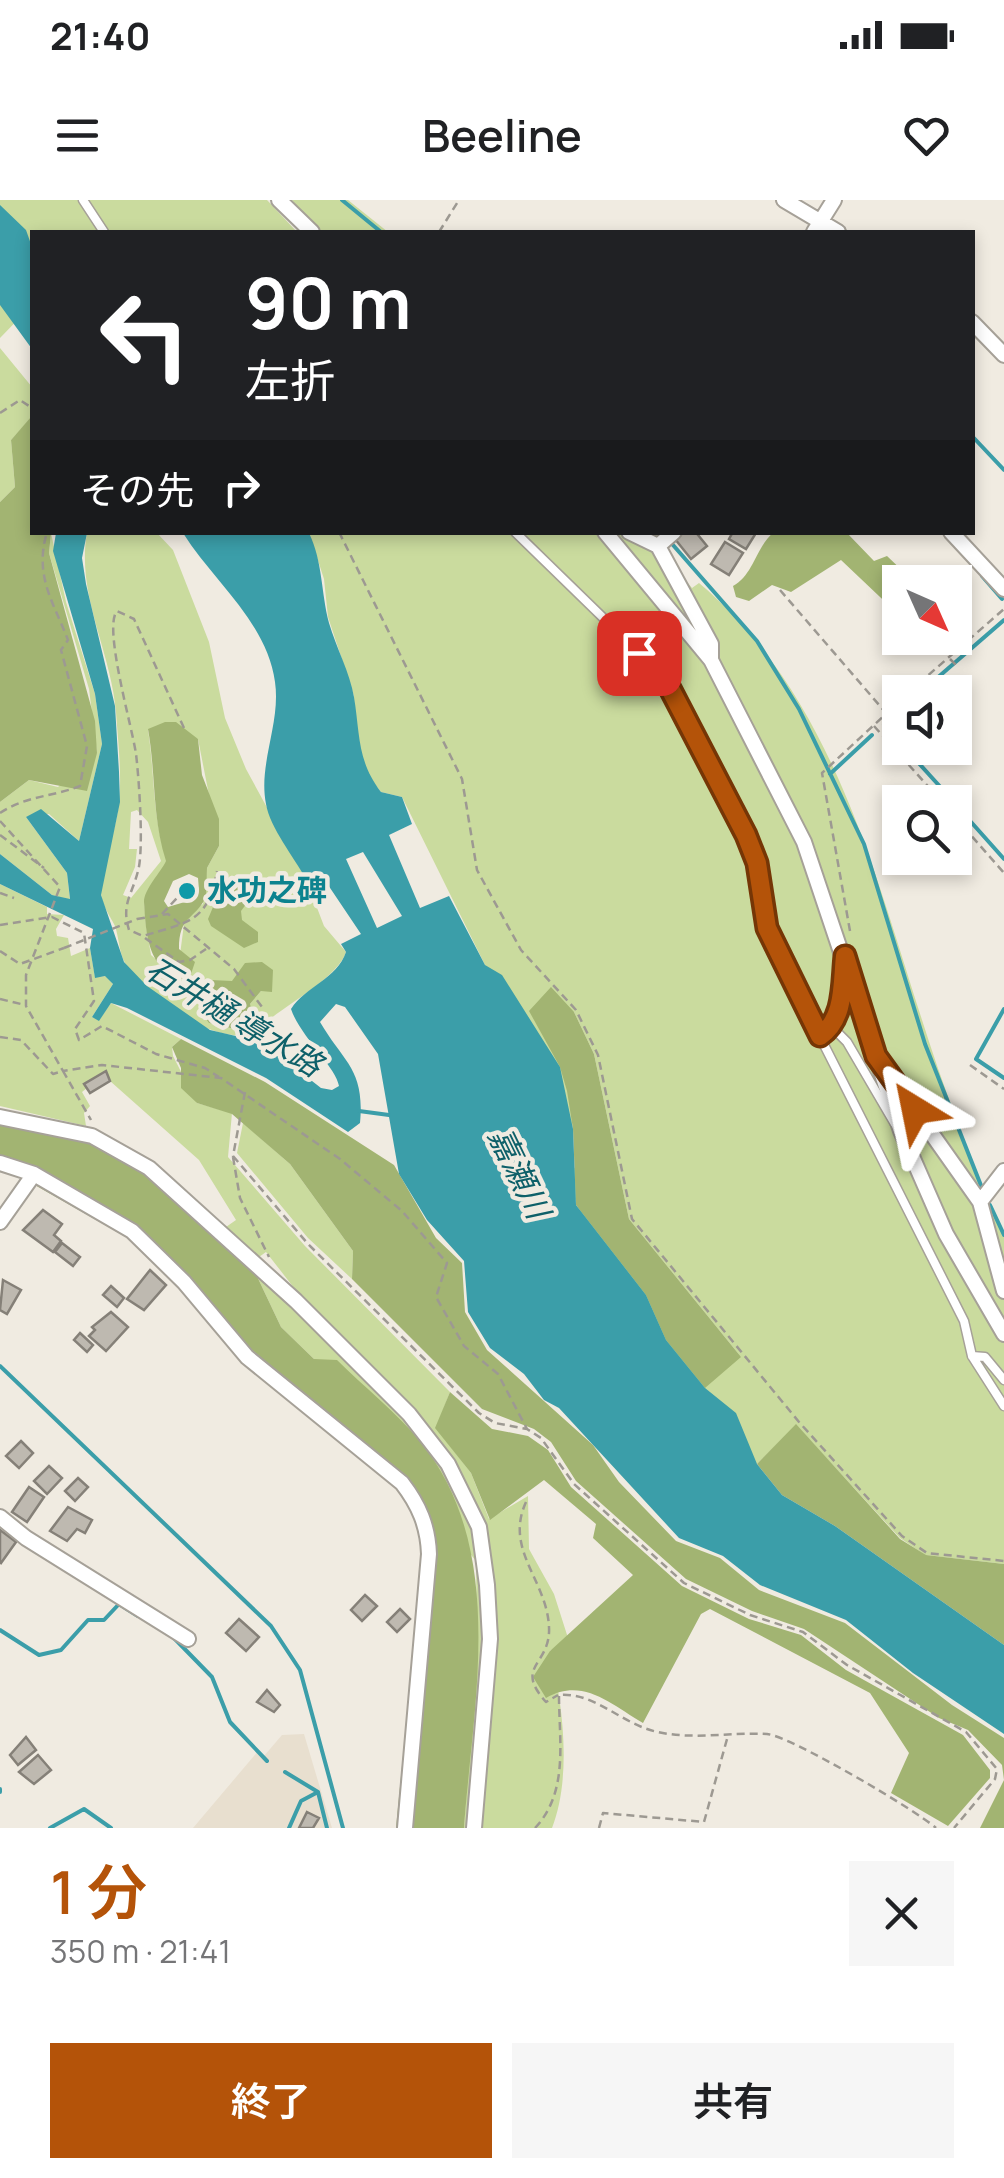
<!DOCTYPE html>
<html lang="ja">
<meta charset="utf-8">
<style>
:root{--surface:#fff;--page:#f6f6f6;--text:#202124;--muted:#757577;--accent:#b45309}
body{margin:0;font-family:Manrope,"Noto Sans JP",sans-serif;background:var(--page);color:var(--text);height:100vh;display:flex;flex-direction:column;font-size:38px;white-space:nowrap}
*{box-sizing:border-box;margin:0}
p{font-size:32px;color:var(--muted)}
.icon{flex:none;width:55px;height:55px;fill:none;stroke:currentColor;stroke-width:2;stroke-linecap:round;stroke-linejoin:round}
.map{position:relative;height:1628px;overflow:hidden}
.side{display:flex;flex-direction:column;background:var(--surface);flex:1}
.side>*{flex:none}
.guide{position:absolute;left:30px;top:30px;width:945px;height:305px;border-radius:0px;box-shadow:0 5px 15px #0003;background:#202124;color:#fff;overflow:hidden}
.needle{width:65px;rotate:135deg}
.fabs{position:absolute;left:882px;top:365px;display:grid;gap:20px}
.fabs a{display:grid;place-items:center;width:90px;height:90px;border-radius:0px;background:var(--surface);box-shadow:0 5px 15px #0003;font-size:50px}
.pin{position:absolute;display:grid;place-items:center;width:85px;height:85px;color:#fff;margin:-42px;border-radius:20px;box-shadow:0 5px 15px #0006}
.me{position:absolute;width:110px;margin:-55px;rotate:325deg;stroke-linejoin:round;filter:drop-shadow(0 0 8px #0008)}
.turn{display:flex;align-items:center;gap:35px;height:210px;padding:0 50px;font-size:45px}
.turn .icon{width:130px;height:130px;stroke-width:2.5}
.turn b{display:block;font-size:70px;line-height:85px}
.then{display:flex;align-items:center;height:95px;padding:0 50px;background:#0003;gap:20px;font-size:38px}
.round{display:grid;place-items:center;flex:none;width:105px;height:105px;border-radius:0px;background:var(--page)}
.summary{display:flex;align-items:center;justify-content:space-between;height:170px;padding:0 50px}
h1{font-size:60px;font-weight:600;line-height:75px;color:var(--accent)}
.cta{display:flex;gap:20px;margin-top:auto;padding:20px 50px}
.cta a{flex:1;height:115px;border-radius:0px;background:var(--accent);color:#fff;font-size:40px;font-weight:600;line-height:115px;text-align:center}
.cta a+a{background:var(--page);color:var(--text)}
.status{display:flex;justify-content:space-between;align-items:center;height:70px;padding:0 50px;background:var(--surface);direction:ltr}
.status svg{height:28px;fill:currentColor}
header{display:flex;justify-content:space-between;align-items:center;height:130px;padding:0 50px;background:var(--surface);font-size:45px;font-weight:600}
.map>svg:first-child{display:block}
</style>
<div class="status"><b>21:40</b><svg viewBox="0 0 49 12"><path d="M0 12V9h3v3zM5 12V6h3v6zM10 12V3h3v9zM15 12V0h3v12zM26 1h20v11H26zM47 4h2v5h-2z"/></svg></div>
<header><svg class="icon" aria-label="menu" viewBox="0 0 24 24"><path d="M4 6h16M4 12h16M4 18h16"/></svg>Beeline<svg class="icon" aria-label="heart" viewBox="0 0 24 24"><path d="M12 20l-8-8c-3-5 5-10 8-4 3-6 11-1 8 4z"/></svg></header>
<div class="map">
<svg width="1004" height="1628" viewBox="0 0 1004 1628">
<rect width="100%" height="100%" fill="#f0ebe1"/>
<path fill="#e8dfcf" d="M304,1534L332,1628H193L259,1550L264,1556L282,1535Z"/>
<path fill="#cadb9e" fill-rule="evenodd" d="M0,0H267L297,32H32V105L0,138Z
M292,0H348L388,32H314Z
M0,148L32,187V217L11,240L15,287L0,302Z
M51,333L66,402L95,494L102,544L79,641L49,614L26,617L67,673L70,700L52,695L0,654V602L29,580L58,587L97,553L89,489L49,353Z
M87,333H157L173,350L209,442L225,518L246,569L306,679L324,726L346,752C336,782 274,809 253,835C209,842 148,800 125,763C119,752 119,738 115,726C112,719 101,704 101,693C101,664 116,633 119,603C122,574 118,541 116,512C111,451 76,394 87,333ZM148,530L198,539L219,646L207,668L203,704L185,716L177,778L151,755L146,726L144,701L167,661C152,618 155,574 148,530ZM137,610L148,622L161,661L131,698L123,695L135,667L137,649H129L131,612ZM211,781H232L261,791L250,804L243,831L209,823Z
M309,333H665L670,361L692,388L699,383C856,515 885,734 955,915C970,955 980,999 1004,1033V1364L925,1355L900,1338L796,1225L757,1264L641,1170L485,765L402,597L381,592L365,572L355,531L354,496L328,417L324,379ZM574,812L594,854L629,1019L741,1157L572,965Z
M0,684L47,707V714L64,715L56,729L57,736L68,738L71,756L90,748L95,777L106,776L113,784L92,817L99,820L111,803L181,839L172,847L173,856L197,903L232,913L228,957L305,1046L450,1192L436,1228L471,1273L489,1319L528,1296L529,1349L554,1394L568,1438L550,1451C563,1503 572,1577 552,1628H464L477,1442L476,1361L314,1159L281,1127L254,1070L290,1102L298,1093L266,1052L259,1057L226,1027L236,1020L199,960L110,881L106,871L84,884L87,888L82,892L90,906L84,913L86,926L0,906Z
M243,923L290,964L353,1051L352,1079L308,1038L237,953Z"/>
<path fill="#a2b472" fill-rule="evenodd" d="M31,217L32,332L51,333L49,353L95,521L97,553L87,591L29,580L0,602V302L15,287L11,240Z
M774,332L847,333L874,361L887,356L909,377L922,374L931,382H900L899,415L841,360L791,392L772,385L749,401L736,397L733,386C754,375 755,348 774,332Z
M165,522H176L198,539L202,575L219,619V646L207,668L206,697C194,721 179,715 179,749L195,762L189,780C148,775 146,735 144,702C144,689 161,672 166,661C152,618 156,574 148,529ZM189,674L198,678L199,690L188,701L168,707L164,701L173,681Z
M231,679L244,688L247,703L241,711L242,720L258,732V742L244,748L211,726L208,719L221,688Z
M262,762L273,770L272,792L261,791L250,804L256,828L243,831L209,823L202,813L201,793L211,780L232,781L245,763Z
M551,787L574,812L594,854L629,1019L741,1157L705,1188L666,1140L646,1095L576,1005L573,929L567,891L560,867L529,811Z
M181,839L265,882L394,965L436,1038L462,1063L465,1112L487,1150L593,1245L619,1282L676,1341L720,1358L759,1390L845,1423L952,1505L1004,1538V1628H980L1004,1580L1002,1565L968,1530L939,1518L804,1429L752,1411L686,1379L576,1281L551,1242L534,1229L482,1209L352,1079L353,1051L290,964L232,914L197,903L181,888V868L172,847Z
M0,925L91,943L144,970L254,1070L281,1127L314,1159L337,1160C364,1187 396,1212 420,1241C508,1350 473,1500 464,1628H396L420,1379L421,1333L403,1291L242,1160L140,1045L19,976L0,972Z
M450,1192L492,1229L528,1236L548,1250L571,1287L682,1386L749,1419L801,1435L846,1470L963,1535L990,1570V1578L948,1626L891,1593L909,1553L870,1493L710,1409L701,1414L643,1523C610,1504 583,1477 546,1498L533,1477L550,1451L633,1375L593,1338L596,1324L544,1280L490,1320L471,1273L435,1228Z
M796,1224L900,1339L926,1355L1004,1364V1445L835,1326L782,1295L757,1264Z"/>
<path fill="#3b9ea9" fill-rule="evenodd" d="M0,5L26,30L32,47V149L0,105Z
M56,333H87L82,358L86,384L115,506L119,572L120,602L101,695L124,762L147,786L210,830L240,837L253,835L321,888L332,890L339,886C336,867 300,836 291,809C306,786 337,779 346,752L341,744L361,734L320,673L306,679C294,657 270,628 266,604C258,564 281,523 275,482C267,422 213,381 183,333H309C323,362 321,393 329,423C336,447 350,473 354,497C360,534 357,561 381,592L402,597L412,624L389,635L420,708L449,696L485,765L502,775L560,867L573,929L576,1005L646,1095L666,1140L705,1188L736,1213L757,1264L782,1295L835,1326L1004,1445V1534L913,1473L846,1420L760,1385L723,1356L679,1338L559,1208L544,1200L524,1174L490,1148L468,1112L464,1061L427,1020L399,974L378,854L345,807L336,804L320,822C344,863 365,869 360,923L348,932L266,878L127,808L111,803L99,821L92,817L113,784L105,776L95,778L90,748L93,729L0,684V654L52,695L70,699L67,673L26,617L41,609L79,641L102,544L95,494L53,351ZM363,652L402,716L377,728L346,659Z"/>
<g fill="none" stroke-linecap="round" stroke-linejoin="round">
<path stroke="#3b9ea9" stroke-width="4" d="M342,0L381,32
M972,236L1004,270
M673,345L757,441L799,509L864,644L925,844L982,988
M982,376L1002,399
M921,492L1004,420
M900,510L884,524L900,542
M905,548L954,602
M830,574L872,535
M955,604L1004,659
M1004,809L976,859L1004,878
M359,911L389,915
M990,1005L1004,1035
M0,1166L271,1426L300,1470L343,1628
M0,1430L39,1455L61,1450L88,1420H104L119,1404L138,1416
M172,1436L212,1477L230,1522L267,1561
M285,1572L318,1592L327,1628
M0,1589V1592
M50,1628L84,1609L111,1628
M289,1628L301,1601L318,1592"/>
</g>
<path fill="#beb9b0" stroke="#858078" stroke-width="2.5" d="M683,332H702L698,335L707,346L691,359L675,339Z
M733,332H755L756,333L746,349L729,339Z
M725,342L743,353L729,375L711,364Z
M106,871L110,881L90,893L84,884Z
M43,1010L62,1024L54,1035L61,1041L53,1052L23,1030Z
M62,1043L80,1057L73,1066L55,1052Z
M150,1070L166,1085L144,1110L127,1099Z
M3,1080L21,1090L7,1114L0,1110Z
M111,1086L124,1098L117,1107L103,1095Z
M111,1112L128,1127L106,1151L89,1136L95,1130L92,1127Z
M80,1133L93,1145L87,1152L74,1140Z
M21,1241L33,1253L19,1268L6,1256Z
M49,1266L62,1278L47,1294L34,1281Z
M78,1278L88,1287L75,1301L65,1291Z
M29,1287L44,1297L27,1322L12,1312Z
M68,1307L92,1320L85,1333L77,1329L67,1341L50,1331Z
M0,1330L16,1342L1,1363L0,1362Z
M365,1395L377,1406L362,1421L351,1410Z
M400,1409L410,1419L397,1432L387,1422Z
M239,1419L259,1437L246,1451L226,1433Z
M267,1490L280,1505L274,1512L257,1502Z
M26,1537L36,1550L18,1565L10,1555Z
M38,1555L51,1570L34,1584L19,1572Z
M307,1612L319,1618L313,1628H299Z"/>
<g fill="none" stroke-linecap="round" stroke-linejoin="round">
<g stroke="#a6a198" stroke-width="11">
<path id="service" d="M83,0L104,32
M515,332L664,477L746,635L757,663L767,728L777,752L964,1121L972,1156L1004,1206
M833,828L847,842L895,924
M820,836C843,821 840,796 843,771
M972,1156L985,1157L1004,1180"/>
</g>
<g stroke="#a6a198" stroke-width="18">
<path id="minor" d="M279,0L312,32
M784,0L838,32
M814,32L834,0
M972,122L1004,155
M605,332L711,460L804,642L901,931L946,1034L1004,1134
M629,332L658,346L711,444V460
M951,332L1004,389
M658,346L674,332
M881,862L980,1002L1004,1091
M0,917L92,936L149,968L296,1101L409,1214L448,1264L479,1327L487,1385L490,1439L474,1628
M0,963L34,974L132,1031L184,1082L247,1157L402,1283C419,1305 428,1326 429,1354L405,1628
M980,1002L1004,971
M0,1022L34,974
M0,1317L26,1338L188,1439"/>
</g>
<path stroke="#9d9992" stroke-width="2.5" stroke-dasharray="8 5" stroke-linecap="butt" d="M439,32L459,0
M0,213L20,200L32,208
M339,332L462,579L477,670L521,750L576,810L598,855L632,1019L799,1222L902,1336L927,1353L1004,1361
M780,390L886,513
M950,459L957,466
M909,492L1004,409
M874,526L942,602
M184,528L134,419L117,411C103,427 132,526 136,554C139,578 144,650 138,671C132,695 121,704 129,730L143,736C189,722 208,722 217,671
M0,613C25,596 52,597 80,586L87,546L61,450L68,440C53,401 34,376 47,332
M955,617L1004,673
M0,621L60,687L26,775V806L63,871L102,865L221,878L340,959L402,1011L447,1063L436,1097L464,1146L498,1174L527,1229
M0,635L44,668
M0,693L14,698
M162,714L177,698
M137,719L168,714L234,769L262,807
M0,725L52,717L84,733L94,801L75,829L79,840L102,826L156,854L205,868L219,877
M850,731L822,573L900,501
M145,738L179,762L190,760L206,749
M0,751L20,764L64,748
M0,799L25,805
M0,837L21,840L53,874L63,871L91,920
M970,865L1004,889
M245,892L233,956L308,1044L479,1213L495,1223L527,1229L541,1238L574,1284L684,1383L750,1415L803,1432L847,1465L966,1532L997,1569L995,1579L954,1628
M233,957L240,998L269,1057
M526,1302C504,1350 547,1380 549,1427C551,1466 513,1465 546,1502L558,1495
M535,1628C569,1592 559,1541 559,1495C596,1492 622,1525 658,1532C693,1540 731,1532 767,1534C790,1536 916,1610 936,1628
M599,1628L603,1613L704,1622L727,1539"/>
<use href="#service" stroke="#fff" stroke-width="8"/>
<use href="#minor" stroke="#fff" stroke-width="14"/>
<path stroke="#9d9992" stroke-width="2.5" stroke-dasharray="8 5" stroke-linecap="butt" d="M64,748L137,719"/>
</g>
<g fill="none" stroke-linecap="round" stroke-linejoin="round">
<g stroke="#753606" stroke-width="25">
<path id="route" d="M639,453L664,477L746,635L757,663L767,728L820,836C845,819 842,784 845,756L876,856L915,910"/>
</g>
<use href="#route" stroke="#b45309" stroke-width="18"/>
</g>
<circle fill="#0f9aa8" stroke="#f0ebe1" stroke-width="4" cx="187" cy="691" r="10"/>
<g text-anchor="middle" stroke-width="9" stroke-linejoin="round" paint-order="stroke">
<g font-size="30" font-weight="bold" fill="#0d838f" stroke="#f0ebe1" text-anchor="start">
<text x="207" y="701">水功之碑</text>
</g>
<g font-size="32" font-style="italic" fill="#0e6069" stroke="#f0ebe1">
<text transform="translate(234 817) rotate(31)" y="11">石井樋 導水路</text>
<text transform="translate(519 973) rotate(64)" y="11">嘉瀬川</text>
</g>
</g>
</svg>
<div class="fabs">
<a><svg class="needle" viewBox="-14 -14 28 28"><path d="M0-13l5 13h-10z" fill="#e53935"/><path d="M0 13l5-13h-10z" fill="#757577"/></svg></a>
<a><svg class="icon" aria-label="sound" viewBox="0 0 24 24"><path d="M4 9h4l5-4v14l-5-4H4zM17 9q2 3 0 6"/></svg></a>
<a><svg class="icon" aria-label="search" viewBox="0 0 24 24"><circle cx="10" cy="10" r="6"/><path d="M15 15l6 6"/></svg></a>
</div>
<div class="pin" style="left:639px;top:453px;background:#d93025"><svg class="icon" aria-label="arrive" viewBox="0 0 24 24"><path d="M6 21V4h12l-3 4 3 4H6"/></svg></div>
<svg class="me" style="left:915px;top:910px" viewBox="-20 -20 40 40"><path d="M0-17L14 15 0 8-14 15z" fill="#b45309" stroke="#fff" stroke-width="4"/></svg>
<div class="guide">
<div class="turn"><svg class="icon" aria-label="left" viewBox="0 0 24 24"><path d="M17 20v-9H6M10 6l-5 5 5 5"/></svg><div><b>90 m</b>左折</div></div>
<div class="then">その先<svg class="icon" aria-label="right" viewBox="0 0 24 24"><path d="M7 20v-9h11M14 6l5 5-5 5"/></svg></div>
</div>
</div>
<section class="side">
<div class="summary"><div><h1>1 分</h1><p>350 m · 21:41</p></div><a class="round"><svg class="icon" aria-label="close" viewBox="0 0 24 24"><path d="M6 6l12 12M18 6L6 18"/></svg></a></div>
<div class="cta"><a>終了</a><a>共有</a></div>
</section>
